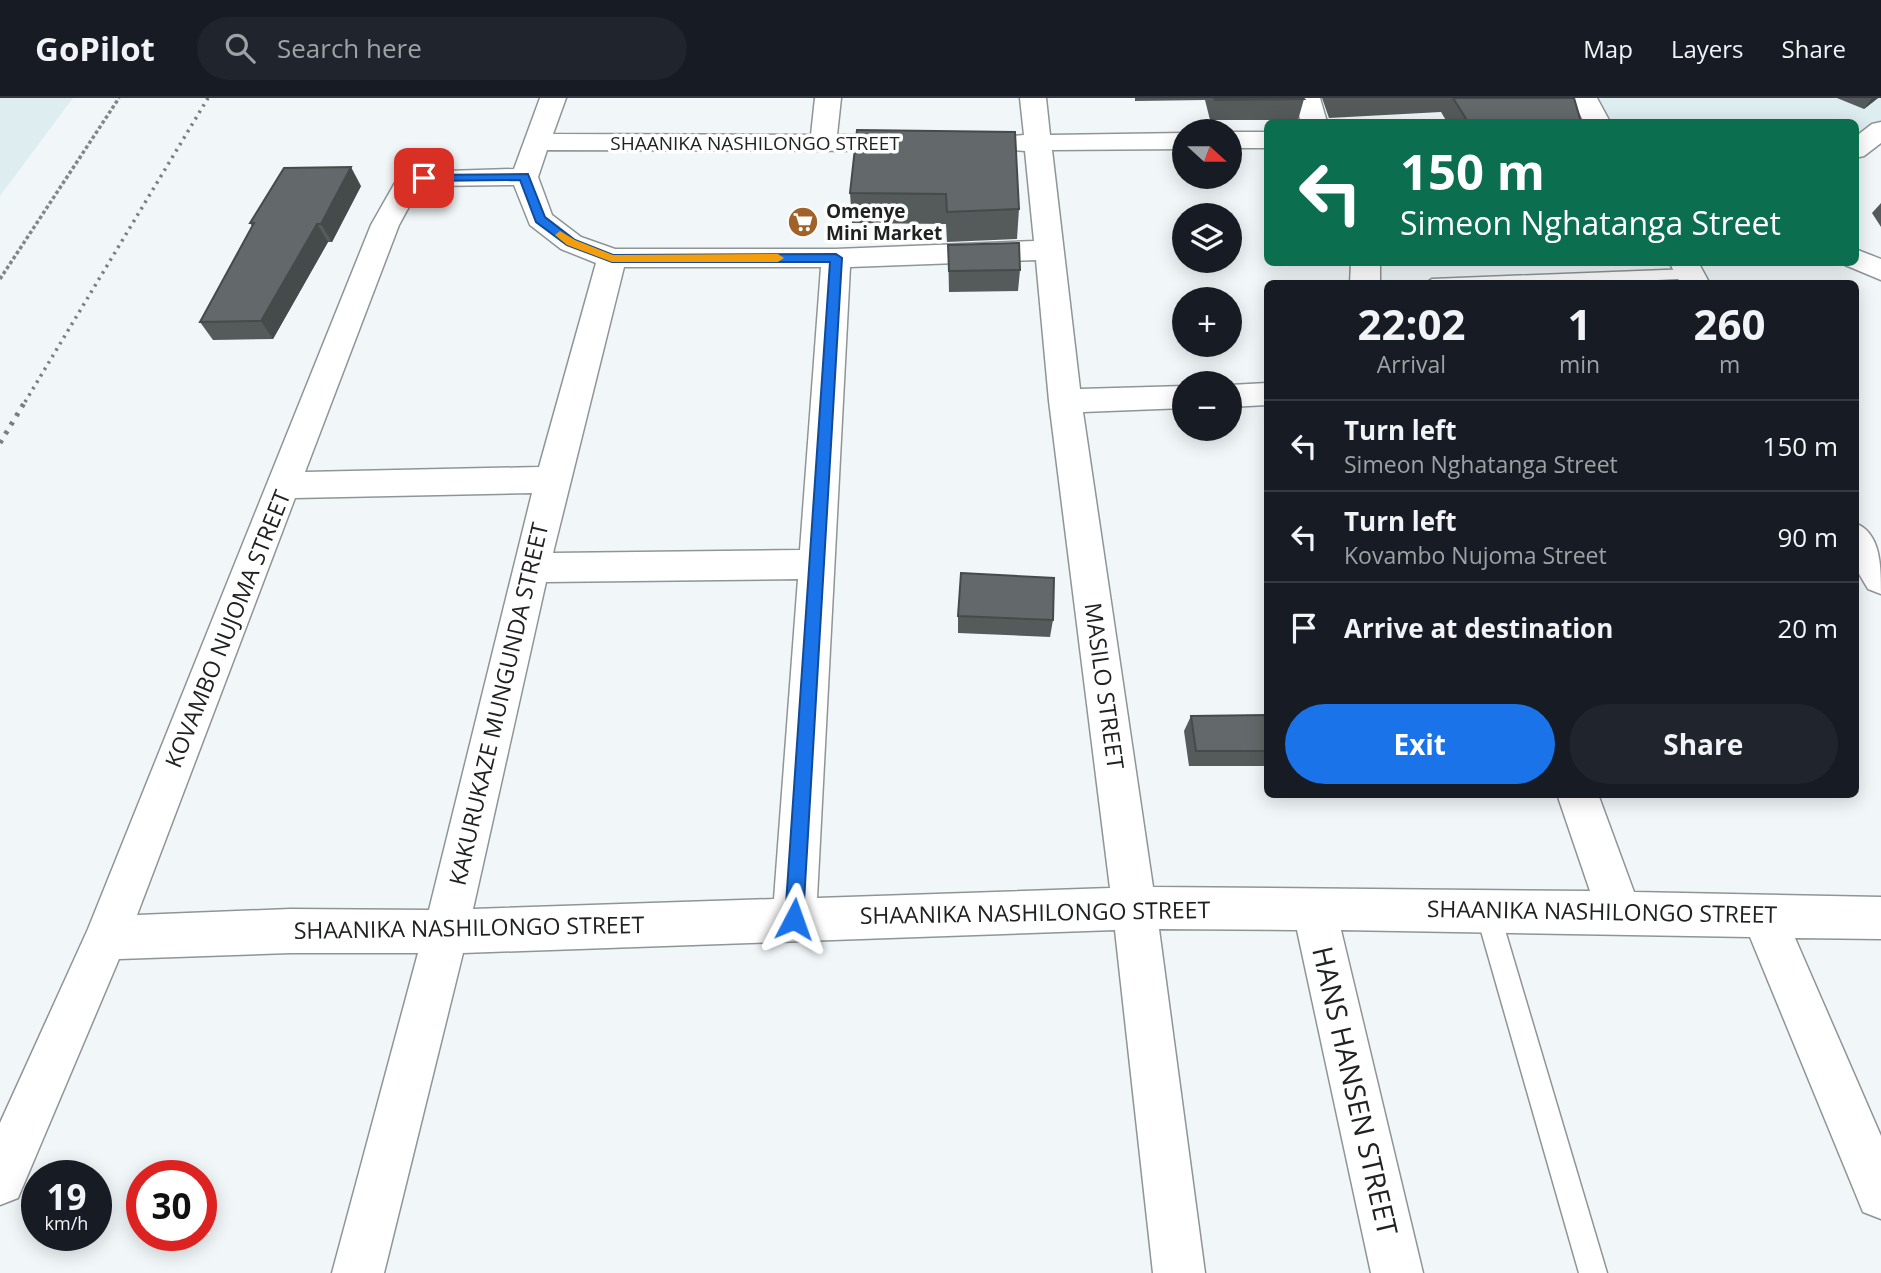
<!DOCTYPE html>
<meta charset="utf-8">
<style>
:root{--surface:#171b24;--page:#20242c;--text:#f1f3f6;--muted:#9ea1a6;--line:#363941;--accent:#1a73e8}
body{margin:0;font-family:"Open Sans",sans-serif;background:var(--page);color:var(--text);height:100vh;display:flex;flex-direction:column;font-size:26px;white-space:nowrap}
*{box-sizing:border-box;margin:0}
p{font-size:23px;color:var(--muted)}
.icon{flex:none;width:38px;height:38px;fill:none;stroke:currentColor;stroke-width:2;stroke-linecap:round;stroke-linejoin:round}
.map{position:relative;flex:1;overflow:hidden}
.panel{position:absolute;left:1264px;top:182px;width:595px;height:518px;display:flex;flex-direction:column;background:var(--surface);border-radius:10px;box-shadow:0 4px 18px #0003}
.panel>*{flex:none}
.banner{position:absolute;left:1264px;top:21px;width:595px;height:147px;border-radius:10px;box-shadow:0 4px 18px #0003;background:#0b6e4f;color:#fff;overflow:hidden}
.needle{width:46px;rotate:111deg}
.fabs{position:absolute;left:1172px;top:21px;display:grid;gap:14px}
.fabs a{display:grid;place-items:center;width:70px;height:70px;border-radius:50%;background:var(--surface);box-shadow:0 4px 18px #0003;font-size:35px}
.speed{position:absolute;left:21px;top:1062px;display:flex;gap:14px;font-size:35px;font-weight:700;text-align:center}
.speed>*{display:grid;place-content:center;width:91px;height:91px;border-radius:50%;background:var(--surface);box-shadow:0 4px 18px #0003;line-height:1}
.speed small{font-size:18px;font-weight:400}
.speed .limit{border:10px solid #d22;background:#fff;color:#111}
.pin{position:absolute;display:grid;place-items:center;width:60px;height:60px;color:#fff;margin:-30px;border-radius:14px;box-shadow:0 4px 10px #0006}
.me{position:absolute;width:77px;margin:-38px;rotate:4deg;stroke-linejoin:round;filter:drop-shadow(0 0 5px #0008)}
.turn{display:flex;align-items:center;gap:24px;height:147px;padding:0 21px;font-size:32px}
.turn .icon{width:91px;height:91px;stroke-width:2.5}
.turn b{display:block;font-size:49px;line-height:60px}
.eta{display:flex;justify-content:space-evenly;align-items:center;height:119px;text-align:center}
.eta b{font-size:42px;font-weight:700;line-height:49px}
.button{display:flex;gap:14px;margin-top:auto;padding:14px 21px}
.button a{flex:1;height:80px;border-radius:42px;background:var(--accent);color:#fff;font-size:28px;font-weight:700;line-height:80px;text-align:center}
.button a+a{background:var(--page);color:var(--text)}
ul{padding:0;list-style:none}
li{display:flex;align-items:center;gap:21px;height:91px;padding:0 21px;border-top:2px solid var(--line)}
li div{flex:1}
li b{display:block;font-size:26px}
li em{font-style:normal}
header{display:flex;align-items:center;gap:42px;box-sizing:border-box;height:98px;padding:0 35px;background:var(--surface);border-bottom:2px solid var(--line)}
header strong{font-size:33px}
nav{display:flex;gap:38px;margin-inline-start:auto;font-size:24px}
.search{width:490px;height:63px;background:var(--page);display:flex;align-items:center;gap:18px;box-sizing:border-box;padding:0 24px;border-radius:38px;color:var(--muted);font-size:26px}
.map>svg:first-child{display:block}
</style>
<header>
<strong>GoPilot</strong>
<div class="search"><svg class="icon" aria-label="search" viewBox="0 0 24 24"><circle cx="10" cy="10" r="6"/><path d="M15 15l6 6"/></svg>Search here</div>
<nav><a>Map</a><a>Layers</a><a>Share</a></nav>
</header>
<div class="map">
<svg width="1881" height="1175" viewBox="0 0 1881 1175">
<rect width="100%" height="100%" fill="#f1f7f9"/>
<path fill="#deedf0" d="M0,0H73L0,98Z
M1586,0H1881V32L1855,52V24H1601Z"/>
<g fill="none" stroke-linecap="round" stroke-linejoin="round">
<g stroke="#8f9596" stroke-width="3">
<path id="lane" d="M1690,171L1698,176L1696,180L1580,186H1424L1432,181Z
M1487,800L1495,804L1499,812L1607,1175H1579L1475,812L1479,804Z"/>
</g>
<g stroke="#8f9596" stroke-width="3">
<path id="street" d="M540,0H566L553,36L811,37L815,0H841L837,37H906L915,39L919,45L915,51L906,53L547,52L538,79L552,117L581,139L615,151H836L1034,143L1025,53L1003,51L999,45L1003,39L1024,37L1020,0H1046L1050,37L1185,35V51L1052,52L1080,291L1185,288V310L1083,314L1153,789L1590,793L1557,696H1598L1634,794L1881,799V841L1795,840L1881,1038V1121L1863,1114L1750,839L1341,832L1423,1175H1371L1297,832L1159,831L1205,1175H1153L1115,832L463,855L384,1175H332L418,855H290L119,861L18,1100L0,1107V1025L88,831L371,127L396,83L414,74L514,71ZM514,87L530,127L561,151L596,165L539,369L305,374L399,127L417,94L429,88ZM1036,162L1049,303L1110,790L817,800L850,169ZM624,169H821L800,452L553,455ZM532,395L429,812L290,811L137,817L295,400ZM798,481L774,801L473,811L546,484Z
M1294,0H1320L1327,24H1301Z
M1881,24V45L1864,58L1855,60V39L1872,26Z
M1230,34H1267V50H1230Z
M1855,151L1881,161V182L1845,167L1843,164H1855Z
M1351,164H1380V186H1350Z
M1267,285V307L1230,309V287Z"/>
</g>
<g stroke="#8f9596" stroke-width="3">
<path id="secondary" d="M1571,0H1597L1610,24H1584Z
M1669,164H1698L1710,186H1681Z
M1855,425C1881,435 1881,468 1881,496L1868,491L1855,469Z"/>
</g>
<path stroke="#828687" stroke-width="3.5" stroke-dasharray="3.5 2.5" stroke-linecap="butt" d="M0,181L119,0"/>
<use href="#lane" fill="#fff" fill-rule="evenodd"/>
<use href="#street" fill="#fff" fill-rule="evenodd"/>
<use href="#secondary" fill="#fff" fill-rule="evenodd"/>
<path stroke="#7a7e7f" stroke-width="3.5" stroke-dasharray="2.5 5" stroke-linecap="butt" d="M25,304L208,0"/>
<path stroke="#7a7e7f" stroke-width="5" stroke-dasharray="3.5 7" stroke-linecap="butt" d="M0,345L26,302"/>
</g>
<path fill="#555a5b" d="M1135,0H1303L1304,1L1298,22H1210L1205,2L1135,3Z
M1322,0H1574L1581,24H1447L1441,14L1329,20Z
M1837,0H1878L1864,11Z
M857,32L1019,111L1017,141L947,144L946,126L852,125L850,95Z
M361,88L332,144H328L273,241L213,242L200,224L252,128L250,125Z
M1881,105V129L1872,115Z
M948,147L1020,172L1018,193L949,194Z
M958,518L1053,522L1050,539L958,535Z
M1267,617V668H1189L1184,633L1191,618Z"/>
<path fill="#454a4a" d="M1872,0H1878L1864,11Z
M351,69L361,88L332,144L321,126Z
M317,126L328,144L273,241L261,223Z"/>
<path fill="#63696a" stroke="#454a4a" stroke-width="2" d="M1214,0H1303L1304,1L1215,2Z
M1453,0H1574L1581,24H1468Z
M857,32L1015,34L1019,111L947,114L946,96L850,95Z
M351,69L321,126H317L261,223L200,224L254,125H250L284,70Z
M1019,145L1020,172L949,173L948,147Z
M961,475L1054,480L1053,522L958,518Z
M1267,617V653H1196L1191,618Z"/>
<path fill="#1a73e8" stroke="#114b97" stroke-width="2" d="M528,76L545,119L575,142L613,157L836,156L842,160L803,821L800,828L794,830L787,828L785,821L830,164H612L567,147L536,124L520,82L424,83L418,80L424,77Z"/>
<path fill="#f59e0b" d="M560,133L575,142L613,157L778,156L784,160L778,164H612L567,147L555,137Z"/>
<defs>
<g id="supermarket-disc" transform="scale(1.575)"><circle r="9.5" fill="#a1622a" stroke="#fff"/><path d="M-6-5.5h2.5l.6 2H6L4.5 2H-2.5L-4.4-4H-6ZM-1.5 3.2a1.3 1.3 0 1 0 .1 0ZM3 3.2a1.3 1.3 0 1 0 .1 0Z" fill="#fff"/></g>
</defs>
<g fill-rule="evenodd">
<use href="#supermarket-disc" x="803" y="124"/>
</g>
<g text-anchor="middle" stroke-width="7" stroke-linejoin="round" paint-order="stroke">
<g font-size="19" fill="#202222" stroke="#fff">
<text x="755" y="52">SHAANIKA NASHILONGO STREET</text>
</g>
<g font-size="19" font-weight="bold" fill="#202222" stroke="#fff" text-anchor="start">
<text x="826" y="120">Omenye<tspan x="826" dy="22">Mini Market</tspan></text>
</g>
<g font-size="23" fill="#202222" stroke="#fff">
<text transform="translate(228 531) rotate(-68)" y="8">KOVAMBO NUJOMA STREET</text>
<text transform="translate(1104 588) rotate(82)" y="8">MASILO STREET</text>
<text transform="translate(499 606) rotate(-77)" y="8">KAKURUKAZE MUNGUNDA STREET</text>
<text transform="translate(1602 814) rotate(1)" y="8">SHAANIKA NASHILONGO STREET</text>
<text transform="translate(1035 815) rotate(-1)" y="8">SHAANIKA NASHILONGO STREET</text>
<text transform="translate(469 830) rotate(-1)" y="8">SHAANIKA NASHILONGO STREET</text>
</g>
<g font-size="28" fill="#202222" stroke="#fff">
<text transform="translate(1355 993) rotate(77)" y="10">HANS HANSEN STREET</text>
</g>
</g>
</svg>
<div class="fabs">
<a><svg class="needle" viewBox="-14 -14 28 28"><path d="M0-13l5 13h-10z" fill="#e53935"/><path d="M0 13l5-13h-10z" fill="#9ea1a6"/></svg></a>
<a><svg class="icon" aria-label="layers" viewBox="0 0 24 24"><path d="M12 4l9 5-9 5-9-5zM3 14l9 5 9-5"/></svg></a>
<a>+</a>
<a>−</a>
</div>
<div class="speed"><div>19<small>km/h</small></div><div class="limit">30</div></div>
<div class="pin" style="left:424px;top:80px;background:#d93025"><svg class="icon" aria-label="arrive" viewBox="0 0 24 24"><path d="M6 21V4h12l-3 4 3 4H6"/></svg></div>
<svg class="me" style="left:794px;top:821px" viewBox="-20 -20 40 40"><path d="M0-17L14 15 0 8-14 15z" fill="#1a73e8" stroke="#fff" stroke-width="4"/></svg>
<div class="banner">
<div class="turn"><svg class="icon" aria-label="left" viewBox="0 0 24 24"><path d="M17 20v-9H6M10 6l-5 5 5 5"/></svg><div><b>150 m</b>Simeon Nghatanga Street</div></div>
</div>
<section class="panel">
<div class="eta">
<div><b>22:02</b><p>Arrival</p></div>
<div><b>1</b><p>min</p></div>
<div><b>260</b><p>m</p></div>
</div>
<ul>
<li><svg class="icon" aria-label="left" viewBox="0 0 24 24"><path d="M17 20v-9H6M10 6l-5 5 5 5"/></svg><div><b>Turn left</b><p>Simeon Nghatanga Street</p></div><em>150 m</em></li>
<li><svg class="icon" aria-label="left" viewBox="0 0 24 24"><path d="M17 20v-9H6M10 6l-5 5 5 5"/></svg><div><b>Turn left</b><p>Kovambo Nujoma Street</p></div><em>90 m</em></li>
<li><svg class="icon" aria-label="arrive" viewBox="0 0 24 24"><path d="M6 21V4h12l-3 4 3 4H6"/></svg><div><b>Arrive at destination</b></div><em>20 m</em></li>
</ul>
<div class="button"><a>Exit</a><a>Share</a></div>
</section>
</div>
